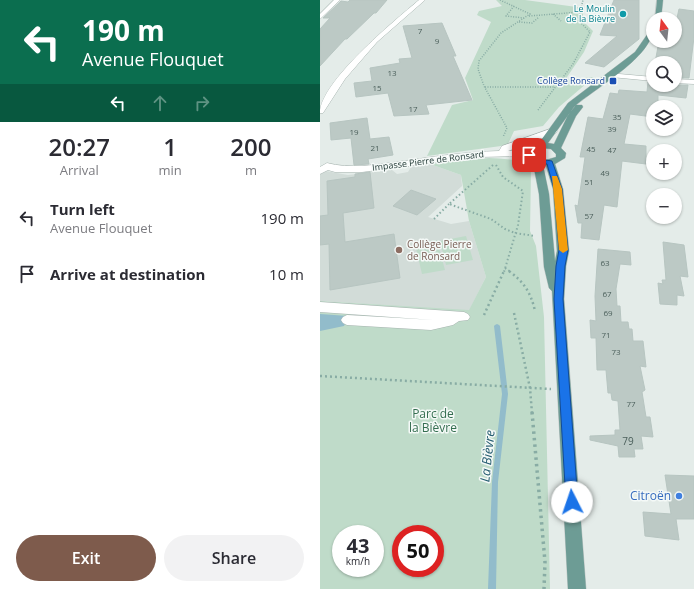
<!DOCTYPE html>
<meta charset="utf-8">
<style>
:root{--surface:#fff;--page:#f2f2f3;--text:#2b2b33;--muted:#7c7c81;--accent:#7e5b4c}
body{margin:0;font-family:"Open Sans",sans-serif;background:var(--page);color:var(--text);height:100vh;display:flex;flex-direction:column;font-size:15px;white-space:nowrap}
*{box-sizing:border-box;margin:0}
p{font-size:13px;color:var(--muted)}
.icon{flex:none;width:22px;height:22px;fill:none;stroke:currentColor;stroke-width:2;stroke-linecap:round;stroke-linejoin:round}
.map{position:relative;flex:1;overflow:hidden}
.details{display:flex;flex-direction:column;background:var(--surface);width:320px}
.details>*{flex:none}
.hud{background:#0b6e4f;color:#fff;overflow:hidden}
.needle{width:26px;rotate:345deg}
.buttons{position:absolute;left:326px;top:12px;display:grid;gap:8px}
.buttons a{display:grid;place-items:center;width:36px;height:36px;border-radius:50%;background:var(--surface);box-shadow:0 1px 3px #0004;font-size:20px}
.speed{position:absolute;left:12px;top:525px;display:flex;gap:8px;font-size:20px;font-weight:700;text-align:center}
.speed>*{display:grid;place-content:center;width:52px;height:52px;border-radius:50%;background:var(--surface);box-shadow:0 1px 3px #0004;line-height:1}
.speed small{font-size:10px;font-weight:400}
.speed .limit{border:6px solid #d22;background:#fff;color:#111}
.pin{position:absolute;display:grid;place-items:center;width:34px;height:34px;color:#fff;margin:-17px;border-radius:8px;box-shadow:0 2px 6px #0006}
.me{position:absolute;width:44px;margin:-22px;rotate:356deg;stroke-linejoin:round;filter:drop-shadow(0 0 3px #0008)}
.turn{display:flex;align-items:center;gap:14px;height:84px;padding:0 16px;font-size:18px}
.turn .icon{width:52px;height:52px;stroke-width:2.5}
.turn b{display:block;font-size:28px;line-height:34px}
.lanes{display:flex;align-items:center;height:38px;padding:0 16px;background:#0003;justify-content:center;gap:20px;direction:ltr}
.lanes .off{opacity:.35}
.eta{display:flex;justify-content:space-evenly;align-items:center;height:68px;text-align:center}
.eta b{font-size:24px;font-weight:600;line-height:28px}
.action{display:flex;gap:8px;margin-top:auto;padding:8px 16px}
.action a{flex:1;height:46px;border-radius:24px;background:var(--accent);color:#fff;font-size:16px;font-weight:600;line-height:46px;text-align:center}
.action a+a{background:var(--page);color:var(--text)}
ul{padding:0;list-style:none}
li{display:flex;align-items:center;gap:12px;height:56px;padding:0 16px}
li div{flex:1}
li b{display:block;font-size:15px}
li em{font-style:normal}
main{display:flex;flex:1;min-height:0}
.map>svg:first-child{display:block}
</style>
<main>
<section class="details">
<div class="hud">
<div class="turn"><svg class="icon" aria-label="left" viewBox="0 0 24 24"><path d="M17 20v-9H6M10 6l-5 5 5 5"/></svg><div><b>190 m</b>Avenue Flouquet</div></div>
<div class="lanes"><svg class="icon" aria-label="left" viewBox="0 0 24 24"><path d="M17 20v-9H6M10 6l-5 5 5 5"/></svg><svg class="icon off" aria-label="ahead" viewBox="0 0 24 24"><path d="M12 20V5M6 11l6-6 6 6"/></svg><svg class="icon off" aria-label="right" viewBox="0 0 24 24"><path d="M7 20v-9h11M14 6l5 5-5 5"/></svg></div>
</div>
<div class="eta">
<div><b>20:27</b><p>Arrival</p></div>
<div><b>1</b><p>min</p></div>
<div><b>200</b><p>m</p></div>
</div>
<ul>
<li><svg class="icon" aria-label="left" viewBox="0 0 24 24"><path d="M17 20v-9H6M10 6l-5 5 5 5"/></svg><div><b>Turn left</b><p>Avenue Flouquet</p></div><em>190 m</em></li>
<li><svg class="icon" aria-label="arrive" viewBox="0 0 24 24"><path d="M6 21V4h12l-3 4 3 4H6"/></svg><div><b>Arrive at destination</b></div><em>10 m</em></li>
</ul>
<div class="action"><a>Exit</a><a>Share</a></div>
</section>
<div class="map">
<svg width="374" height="589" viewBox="0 0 374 589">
<rect width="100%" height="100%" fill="#e4ece9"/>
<path fill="#d2dcd8" d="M110,164L141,175L142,186L108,217L131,224L149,221L166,277L149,311L0,301V170L28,175L72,170L77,174L88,172L91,167Z"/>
<path fill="#bfdbc9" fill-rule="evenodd" d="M176,0H205L264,8L262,20L273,31L264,52L245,80L274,77L239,107L223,126L194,131L188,144L181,146L107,156L132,105L153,100L145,78L171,22L157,15L159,11L182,6Z
M169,158C181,159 206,158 211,170L210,231L216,246L224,317L230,589H0V301L149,310L166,277L149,221L141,175L110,164ZM21,534H55V568H21ZM81,534H115V568H81Z
M146,236L153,260L126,265L120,241Z
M117,240L125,270L102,274L95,244Z"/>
<path fill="#92bccb" d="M0,314L28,316L24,326L0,331Z"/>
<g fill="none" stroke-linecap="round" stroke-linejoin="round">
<path fill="#92bccb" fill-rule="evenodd" d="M177,324L179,325L180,326L188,394L178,482L176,589H168L172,482L182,394L174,326L175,325Z"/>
</g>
<path fill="#bcc9c5" stroke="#b7c5c1" d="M30,0H67L56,13H54L27,39H25L0,66V29L10,18H3L21,1L28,2Z
M294,0H319V39L284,67L265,63L297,36L280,35Z
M359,9L374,11V37L369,78H355V63H335L339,41H355V27Z
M122,23L136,56H133L152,100L106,105L109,114L74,116L68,93L36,97L34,83L52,81L50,68L80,63L79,59L92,58L83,26Z
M328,82H333V85H368L366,98L338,95V107H333V117L310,114L304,144L326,146V164L302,161L297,207L284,205L279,240L261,238L262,223H258L255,205L258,206L265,157H260L268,117L283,119L290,93L298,94L299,90L327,92Z
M47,118L50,139L69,137L73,155L48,159L49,164L34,165L31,138L11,140L10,123Z
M50,172L54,208L23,213L25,242L74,234L80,278L10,290L9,244L0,245V216L8,215L7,181L35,177V174Z
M91,190L116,199L97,215L73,206Z
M343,242L364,245L368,277L360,276L364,296L357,295V305L340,304L338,283L343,284L342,280H346Z
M278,249L310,252L311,265L300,264L296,289L297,306H300L301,322H308L309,329H312L313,341H323L326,367L320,366L325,390L322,392L326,417H330L333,437L321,436L323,449H314L315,457H299L298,446L270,440V436L295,435V430H300L298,401L292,400L291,393H288L286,370H277L276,338H271L270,320L276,321L275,296Z
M345,475L374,476V519H356L359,540L325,536L323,512L351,514Z"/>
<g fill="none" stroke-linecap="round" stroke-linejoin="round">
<g stroke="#a7b4b0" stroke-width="1">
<path id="minor" d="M14,0H20L0,19V14Z
M99,0H105L57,42L25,79L3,113H0C0,82 74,21 99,0Z
M288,73L333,77V81L291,77H288Z
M355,79L374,80V84L355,83Z
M233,128L237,131L236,133L188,151H211V155L208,156L159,157L42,172H15L8,170L0,174V167L7,163C30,169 54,165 77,162C111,157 145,152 179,151L182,146Z
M0,302L144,312L148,314L150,317L148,320L139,321L133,325L111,330L27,325L23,323L21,320L23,317L27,315L114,320L0,312Z"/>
</g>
<g stroke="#c2c8c7" stroke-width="1">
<path id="major" d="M337,0H343L341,19H335Z
M333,28C333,57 275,88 254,107L228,143L234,144L248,115L256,105H262L263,107L256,116L241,148L246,153L245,158L235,164L243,189L249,251L246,266L244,299L266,589H248L232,291L229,288L224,267L219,194L213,163L206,158L205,150L211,145L219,143L248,103L315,52L331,29ZM222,148L231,149L236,154V157L226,160L215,157L214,151ZM223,165L226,166L233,189L237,251L235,261L229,194Z"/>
</g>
<path stroke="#88aca4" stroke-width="1.5" stroke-dasharray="1 1.5" stroke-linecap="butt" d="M180,0L210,14L181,33L159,61L158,69L164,86L187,128L183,137
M194,6L186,16L204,18
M233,14L241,21
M209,16L260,12
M199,22L212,23L219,17
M165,87H235
M218,110L253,64L270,32L258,20L263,0"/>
<path stroke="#88aca4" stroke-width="2" stroke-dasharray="1.5 2.5" stroke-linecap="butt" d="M173,165L129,204L171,219L185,229L195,233L215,236
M176,165L183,177L203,191L198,225L184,272
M114,219L129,204
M185,268L191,272"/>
<path stroke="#88aca4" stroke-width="2.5" stroke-dasharray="2 3" stroke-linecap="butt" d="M189,271C204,282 211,293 215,311
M194,313L210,388L212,413
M164,315L184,271
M0,376L231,389"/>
<path stroke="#88aca4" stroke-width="3.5" stroke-dasharray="2.5 4" stroke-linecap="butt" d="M212,412L225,562L224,589"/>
<use href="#minor" fill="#fff" fill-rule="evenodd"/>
<use href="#major" fill="#6d9c95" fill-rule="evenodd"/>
</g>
<path fill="#1a73e8" stroke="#114b97" d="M209,153L219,159L232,161L242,189L248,250L245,266L243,299L258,502L256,506L252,508L248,506L246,502L234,299L236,266L239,250L234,189L227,164L214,163L205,155Z"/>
<path fill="#f59e0b" d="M232,176H237L242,189L248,250L243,253L239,250Z"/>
<circle fill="#0f9aa8" stroke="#f4f9f7" stroke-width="1.5" cx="303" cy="14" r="4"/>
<rect fill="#1a4fb4" stroke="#f4f9f7" stroke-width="1.5" x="289" y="77" width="8" height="8" rx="2"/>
<circle fill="#8d6e63" stroke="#f4f9f7" stroke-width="1.5" cx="79" cy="250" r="4"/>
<circle fill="#3f7fe0" stroke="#f4f9f7" stroke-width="1.5" cx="359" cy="496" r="4"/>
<g text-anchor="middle" stroke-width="3" stroke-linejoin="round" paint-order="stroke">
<g font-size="8" fill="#4b5f5b">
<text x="100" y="34">7</text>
<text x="117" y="44">9</text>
<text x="72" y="76">13</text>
<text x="57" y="91">15</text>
<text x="93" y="112">17</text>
<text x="297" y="120">35</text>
<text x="292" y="132">39</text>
<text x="34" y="135">19</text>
<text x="55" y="151">21</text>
<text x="271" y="152">45</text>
<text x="292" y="153">47</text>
<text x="285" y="176">49</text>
<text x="269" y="185">51</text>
<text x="269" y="219">57</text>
<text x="285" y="266">63</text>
<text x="287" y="297">67</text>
<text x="288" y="316">69</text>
<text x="286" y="338">71</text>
<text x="296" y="355">73</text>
<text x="311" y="407">77</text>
</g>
<g font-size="9" fill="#0d838f" stroke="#f4f9f7" text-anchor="end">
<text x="295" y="12">Le Moulin<tspan x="295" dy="10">de la Bièvre</tspan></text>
</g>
<g font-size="9" fill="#164399" stroke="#f4f9f7" text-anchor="end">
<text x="285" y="84">Collège Ronsard</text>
</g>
<g font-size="9" fill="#253c38" stroke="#f4f9f7">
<text transform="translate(108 161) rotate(-7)" y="3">Impasse Pierre de Ronsard</text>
</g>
<g font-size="10" fill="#785e54" stroke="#f4f9f7" text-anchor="start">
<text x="87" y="248">Collège Pierre<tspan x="87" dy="12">de Ronsard</tspan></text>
</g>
<g font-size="10" fill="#4b5f5b">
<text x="308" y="445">79</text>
</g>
<g font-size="12" fill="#346e50" stroke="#f4f9f7">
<text x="113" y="418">Parc de<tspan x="113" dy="14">la Bièvre</tspan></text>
</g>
<g font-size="12" fill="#366cbe" stroke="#f4f9f7" text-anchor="end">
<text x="351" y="500">Citroën</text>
</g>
<g font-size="13" font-style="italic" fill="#265d71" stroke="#f4f9f7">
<text transform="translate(167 456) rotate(-84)" y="5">La Bièvre</text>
</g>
</g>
</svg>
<div class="buttons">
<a><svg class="needle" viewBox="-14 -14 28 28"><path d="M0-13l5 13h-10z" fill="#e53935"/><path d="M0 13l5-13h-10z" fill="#7c7c81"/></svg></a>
<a><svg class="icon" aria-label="search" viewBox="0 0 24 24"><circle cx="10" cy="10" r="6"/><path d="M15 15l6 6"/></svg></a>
<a><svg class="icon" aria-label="layers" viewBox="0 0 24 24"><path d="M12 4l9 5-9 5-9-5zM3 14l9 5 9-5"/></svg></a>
<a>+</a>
<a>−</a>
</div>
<div class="speed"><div>43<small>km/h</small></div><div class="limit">50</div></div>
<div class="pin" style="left:209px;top:155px;background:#d93025"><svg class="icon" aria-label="arrive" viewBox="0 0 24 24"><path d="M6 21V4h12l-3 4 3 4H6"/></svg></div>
<svg class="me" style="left:252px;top:502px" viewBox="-20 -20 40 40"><circle r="19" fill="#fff"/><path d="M0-13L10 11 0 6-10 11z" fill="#1a73e8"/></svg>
</div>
</main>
